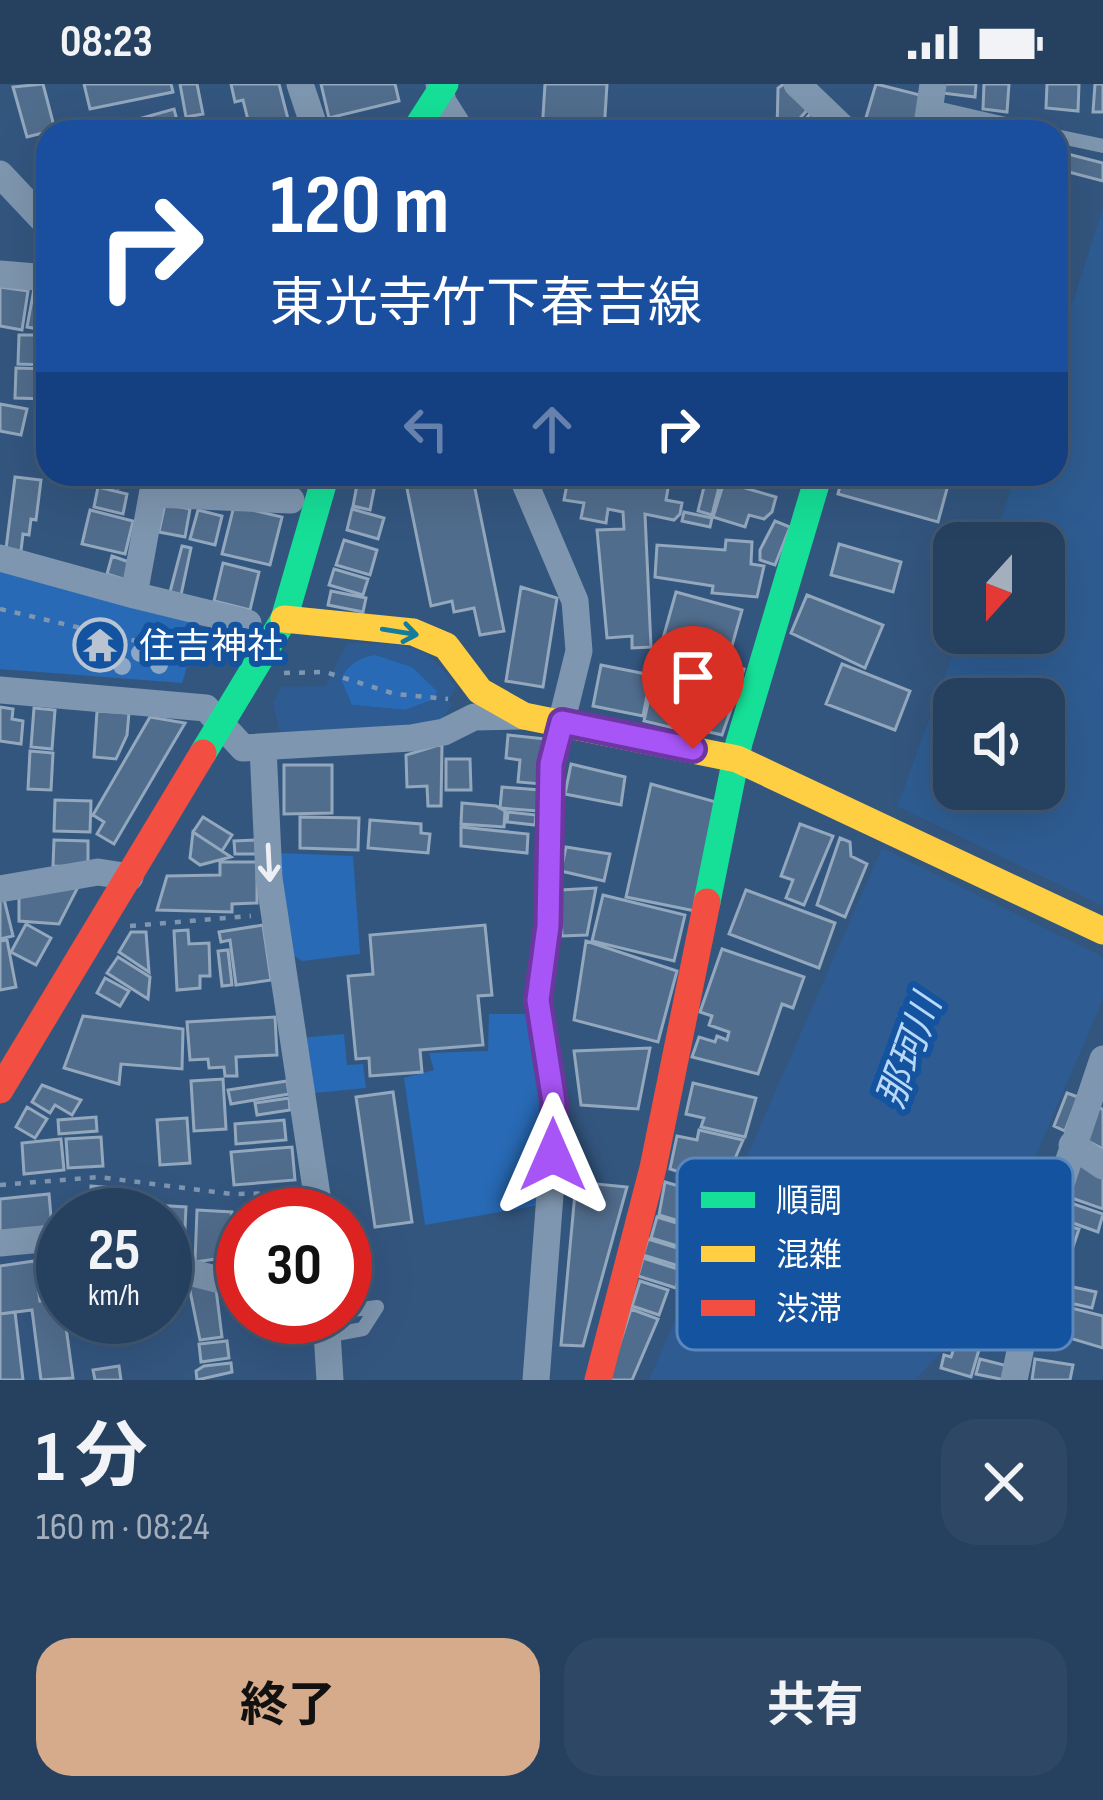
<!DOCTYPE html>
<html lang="ja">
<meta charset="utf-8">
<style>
:root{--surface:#26405f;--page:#2e4765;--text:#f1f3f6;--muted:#a4afbd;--line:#425974;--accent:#d6ab8b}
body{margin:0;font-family:"Sofia Sans Condensed","Noto Sans JP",sans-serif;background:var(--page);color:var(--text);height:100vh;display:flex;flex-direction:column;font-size:45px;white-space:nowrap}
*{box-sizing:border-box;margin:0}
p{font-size:39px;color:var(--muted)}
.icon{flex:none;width:66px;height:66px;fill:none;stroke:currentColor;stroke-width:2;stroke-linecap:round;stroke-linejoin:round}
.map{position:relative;height:1296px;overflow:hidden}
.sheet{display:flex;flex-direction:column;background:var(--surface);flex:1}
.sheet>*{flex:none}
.top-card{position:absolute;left:36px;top:36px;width:1032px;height:366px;border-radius:36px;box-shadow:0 12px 48px #0002,0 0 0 3px var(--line);background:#1a4fa0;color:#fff;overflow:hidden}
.needle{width:78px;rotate:201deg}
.fabs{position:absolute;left:933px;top:438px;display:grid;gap:24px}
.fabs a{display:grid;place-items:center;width:132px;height:132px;border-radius:24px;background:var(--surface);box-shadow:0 12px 48px #0002,0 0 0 3px var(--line);font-size:60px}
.speed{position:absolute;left:36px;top:1104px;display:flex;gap:24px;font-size:60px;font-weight:700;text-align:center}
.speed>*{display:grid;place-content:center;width:156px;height:156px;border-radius:50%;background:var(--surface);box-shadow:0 12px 48px #0002,0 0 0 3px var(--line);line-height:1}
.speed small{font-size:30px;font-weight:400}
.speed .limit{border:18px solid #d22;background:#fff;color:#111}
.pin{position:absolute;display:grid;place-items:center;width:102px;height:102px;color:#fff;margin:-123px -51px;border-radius:50% 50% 50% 0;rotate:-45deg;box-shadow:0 0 12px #0007}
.pin .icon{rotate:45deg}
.me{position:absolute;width:132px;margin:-66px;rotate:0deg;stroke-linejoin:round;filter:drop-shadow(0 0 9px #0008)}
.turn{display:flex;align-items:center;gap:42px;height:252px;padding:0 36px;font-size:54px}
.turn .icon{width:156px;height:156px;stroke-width:2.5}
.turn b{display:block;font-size:84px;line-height:102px}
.lanes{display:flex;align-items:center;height:114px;padding:0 36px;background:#0003;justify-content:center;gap:60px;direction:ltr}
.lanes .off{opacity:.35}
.round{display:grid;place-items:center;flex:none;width:126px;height:126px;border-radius:36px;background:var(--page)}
.summary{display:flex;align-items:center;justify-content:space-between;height:204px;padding:0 36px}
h1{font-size:72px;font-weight:700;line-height:90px}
.primary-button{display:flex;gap:24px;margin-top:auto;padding:24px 36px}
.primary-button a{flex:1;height:138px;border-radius:36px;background:var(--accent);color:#111;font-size:48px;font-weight:700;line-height:138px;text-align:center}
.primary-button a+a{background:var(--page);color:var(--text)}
.status{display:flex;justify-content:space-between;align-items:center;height:84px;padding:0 60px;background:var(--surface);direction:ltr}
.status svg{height:33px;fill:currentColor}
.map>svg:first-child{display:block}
</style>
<div class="status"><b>08:23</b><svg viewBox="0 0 49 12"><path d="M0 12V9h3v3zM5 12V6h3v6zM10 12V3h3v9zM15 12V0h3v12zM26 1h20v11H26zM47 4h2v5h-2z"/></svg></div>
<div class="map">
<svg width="1103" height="1296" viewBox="0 0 1103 1296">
<rect width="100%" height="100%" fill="#33567f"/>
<path fill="#286ab5" d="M0,485L202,535L182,599L0,585Z
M376,571L412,583L438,607L435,615L405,626L352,621L341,596C345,583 360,572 376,571Z
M278,769L353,772L360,870L302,877L287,867Z
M489,930H525L544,1015L540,1121L425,1141L404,994L434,986L429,969L488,967Z
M344,950L347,981L363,980L366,1004L304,1010L299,954Z"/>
<path fill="#2e5c92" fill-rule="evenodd" d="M1103,123V915L960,1248L915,1296H649L882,764L961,549H1044V459H993L1016,390H1056V271ZM954,615H1044V705H954Z
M347,559C401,561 425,554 456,604L448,617L453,620L439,640L280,648L273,620L281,603L326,602ZM376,571L412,583L437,607L435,615L405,626L352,621L341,596C345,582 360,572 376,571Z"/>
<path fill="#33567f" d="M897,722L1103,822V873L882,764Z"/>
<path fill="#516d8d" stroke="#93a7bd" stroke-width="3" d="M43,0L55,46L27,53L13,3Z
M84,0H171L173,8L90,25Z
M180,0H197L203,30L186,33Z
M231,0H279L289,39L251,48L243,16L235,18Z
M321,0H395L399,17L329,34Z
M545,0H607L604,48H542Z
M784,0L808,25L788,48H777L778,4Z
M876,0L924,12L913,48L865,37Z
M942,0H976L975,13L942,9Z
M984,0H1009L1007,28L983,25Z
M1047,0H1079L1078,27L1046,24Z
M1095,0H1103V28H1093Z
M174,25L180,48H92Z
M811,29L831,48H794Z
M943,30L966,37L963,48H932Z
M1056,67L1103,79V97L1065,87L1056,107Z
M0,203L28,207L22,246L0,242Z
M34,205L48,207V247L27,243Z
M19,251H48L46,281L18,280Z
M16,284L48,285L47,315L15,314Z
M0,320L27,325L21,351L0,347Z
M95,390H122L118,404L93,398Z
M359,390H377L370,426L353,422Z
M404,390H472L504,547L480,551L474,524L454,528L452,517L431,522Z
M569,390L670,393L666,416L682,419L680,430L674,436L645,430L651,563L632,564V552L607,554L597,446L624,445L623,428L608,425L606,439L581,434L584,419L564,416Z
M843,390H951L938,438L838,410Z
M15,393L41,396L36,436L31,435L29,451L23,450L21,467L6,465Z
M706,395L720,399L712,431L698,427Z
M724,398L776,413L772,428L764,435L749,431L745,443L713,433Z
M98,403L127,410L123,430L94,423Z
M165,420L190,425L185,453L159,448Z
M234,422L282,433L270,481L222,470Z
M352,425L384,434L378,455L347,446Z
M90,426L133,437L125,470L82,460Z
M198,426L222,432L215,461L190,455Z
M684,428L712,434L710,443L682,437Z
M775,437L790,443L775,481L760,476V466Z
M344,456L377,466L370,491L336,481Z
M726,456L752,458L751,480L764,482L757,513L712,509L713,502L655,493L657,461L725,466Z
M839,460L901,478L893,508L831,491Z
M182,462L191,464L181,511L170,508Z
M112,472L132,479L126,496L107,490Z
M223,479L259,488L250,526L214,517Z
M334,485L368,495L363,511L329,501Z
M521,503L557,514L543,603L506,597Z
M331,507L366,514L363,528L328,521Z
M676,508L742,526L728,576L662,558Z
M807,511L883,541L865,584L791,549Z
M670,573L707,582L695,633L702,634L699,650L644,637L651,606L662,608Z
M721,578L744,585L737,608L714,601Z
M842,580L910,607L895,646L826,620Z
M601,581L651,591L643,632L593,622Z
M711,604L735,614L722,651L705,647Z
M0,623L13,625L12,635L23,637L21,660L0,657Z
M34,624L55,626L52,665L31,663Z
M97,627L129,629L127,651L116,675L94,673Z
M150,633L185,639L114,760L97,750L104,738L93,731Z
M508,651L546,655L541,700L518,698L520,676L506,674Z
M442,660L441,722H428L427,702L407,703L406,671Z
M30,667L53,669L51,706L28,705Z
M446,675H470L471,706H446Z
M571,680L625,693L621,721L565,710Z
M284,681H332V729L284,730Z
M651,700L716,718L695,827L626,813Z
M502,703L540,706L538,727L500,724Z
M55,716L91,717L90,748L54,747Z
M462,719L496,722L505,727L504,743L461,740Z
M508,728L536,731L535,741L507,738Z
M203,733L232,751L222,767L193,748Z
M300,733L359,734L358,766L300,764Z
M370,736L421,740V749L430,750L428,769L368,764Z
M800,740L833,752L804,821L786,814L793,796L781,792Z
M461,743L528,750L527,769L461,762Z
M193,748L222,767L231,773L200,781L190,774Z
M840,754L850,758L851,772L867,780L845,833L817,821Z
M54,756L88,757V783L53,782Z
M259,756V770H235L234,757Z
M566,763L610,770L604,797L561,787Z
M220,778H257V819L232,820V828L157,826L167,792L220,791Z
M81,797L59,840L19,837V807Z
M596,804L587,851L562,852L560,806Z
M746,806L835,839L819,884L729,850Z
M603,811L685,831L674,877L592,857Z
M4,815L13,852L0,855V816Z
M26,840L51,854L36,881L11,868Z
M263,841L271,896L236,901L230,856L221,858L219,848Z
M485,841L492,911L478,912L483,961L420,966L422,988L370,992L369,974L356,975L348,892L373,890L370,851Z
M188,846L189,860L209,859L210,892H200V904L177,906L174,847Z
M131,848H146L149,888L119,868Z
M7,856L16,903L0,906V857Z
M586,857L677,887L658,958L574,936Z
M722,865L804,893L793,924L782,920L758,990L692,973L699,953L715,958L717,952L727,956L729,948L709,941L712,932L700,928Z
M228,866L232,901L222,902L218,867Z
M118,873L150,893L148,915L107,889Z
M105,894L129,907L120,922L97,909Z
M83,932L183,945L182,985L121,980L119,1000L64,984Z
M275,933L277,971L236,973L237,992H225L224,983L209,984L208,975L190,976L187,938Z
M650,964L638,1025L581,1021L574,967Z
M223,995L226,1045L194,1047L191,997Z
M287,997L289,1010L231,1020L228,1006Z
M693,999L756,1014L745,1053L701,1043L704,1034L686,1030Z
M42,1001L81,1016L72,1031L55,1021L50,1029L32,1018Z
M393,1008L412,1138L375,1143L356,1013Z
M1067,1009L1078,1013L1065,1047L1054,1042Z
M289,1014L290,1026L257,1031L255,1019Z
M1095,1020L1103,1026V1065L1082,1054Z
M27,1023L47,1035L35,1054L16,1043Z
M96,1033L97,1047L59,1050L58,1036Z
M187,1034L190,1079L160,1081L157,1036Z
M284,1036L286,1056L236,1060L235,1040Z
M699,1046L743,1056L723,1102L670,1085L677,1052L697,1056Z
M101,1053L103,1082L68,1084L66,1055Z
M61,1055L64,1086L24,1090L22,1059Z
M292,1063L295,1096L234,1101L231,1068Z
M1079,1073L1103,1090V1125L1066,1112Z
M576,1098L627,1103L583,1262L561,1261Z
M665,1098L696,1107L694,1117L706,1121L699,1143L659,1131Z
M91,1102L128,1105L126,1131H90Z
M49,1110L52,1144L0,1148V1115Z
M1065,1117L1103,1130L1098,1148L1059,1134Z
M137,1120L186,1123L184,1165L165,1159V1131H136Z
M197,1126L232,1128L230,1173L195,1178Z
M657,1133L700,1146L694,1167L651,1154Z
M1054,1138L1079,1145L1072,1166L1047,1159Z
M648,1155L687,1167L682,1183L643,1171Z
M643,1174L681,1186L676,1204L638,1192Z
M34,1177L40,1217L62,1214L73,1294L41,1296L32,1226L0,1230V1182Z
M188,1197L216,1205L222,1253L200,1256Z
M640,1197L668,1206L659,1231L632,1222Z
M1073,1203L1096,1208L1092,1224L1070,1219Z
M1044,1217L1103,1232V1264L1033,1243Z
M631,1225L658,1235L632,1296H608Z
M15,1228L23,1296H0V1230Z
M967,1256L981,1259L971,1293L941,1284L944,1271L951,1273L955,1261L965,1263Z
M227,1257L229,1274L201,1278L199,1260Z
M980,1275L1008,1282L1005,1296L976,1290Z
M1035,1275L1073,1281L1070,1296H1032Z
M231,1279L232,1288L197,1296L196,1287L204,1282Z
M119,1282L121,1296H95L93,1286Z"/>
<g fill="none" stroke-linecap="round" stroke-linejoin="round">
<path stroke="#7e96af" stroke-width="4.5" stroke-dasharray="6 9" stroke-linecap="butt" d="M0,525L226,578
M284,589L325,588L395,610L448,615
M130,842L251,832
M0,1101L99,1093L231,1110L293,1109"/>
<path stroke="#7e96af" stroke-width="14" d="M932,23L1040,48
M1056,52L1103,62
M345,1227L377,1223
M326,1252L363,1245L377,1223"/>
<path stroke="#7e96af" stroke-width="27" d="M300,0L316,48
M439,0L443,18L462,48
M797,0L847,48
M926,48L933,0
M0,90L48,141
M0,190L48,194
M156,390L134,511L248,539
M521,390L575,517L579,567L551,680L548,842L539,916L553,1019V1071L536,1296
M155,410L291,416
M0,474L134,511
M0,606L206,624L243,664L411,654L444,648L474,633L524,632
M263,663L269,794L320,1131
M0,805L98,788L130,793
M1072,1061L1103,1082
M0,1159L63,1153
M165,1182L243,1202
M326,1233L330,1296
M1014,1296L1046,1144L1103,975"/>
<path stroke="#16e098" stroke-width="27" d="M414,48L445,0
M203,669L284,535L326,390
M707,818L739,659L819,390"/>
<path stroke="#ffcf43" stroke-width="27" d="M284,535L413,548L446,562L480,607L524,632L737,675L1103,847"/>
<path stroke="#f24e42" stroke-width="27" d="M0,1006L203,669
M598,1296L653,1084L707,818"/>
</g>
<g fill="#8ca6c5">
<circle cx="140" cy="569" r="9"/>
<circle cx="159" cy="581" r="9"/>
<circle cx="122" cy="582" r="9"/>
</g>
<defs><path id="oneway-shaft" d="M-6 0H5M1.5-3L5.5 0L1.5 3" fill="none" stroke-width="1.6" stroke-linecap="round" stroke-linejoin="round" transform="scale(3)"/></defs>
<use stroke="#147d9d" href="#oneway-shaft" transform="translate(400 548) rotate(9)"/>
<use stroke="#eceff3" href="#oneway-shaft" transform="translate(269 779) rotate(87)"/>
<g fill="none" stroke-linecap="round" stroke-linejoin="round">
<g stroke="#6d37a1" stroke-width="30">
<path id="route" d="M553,1071L554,1018L538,916L548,842L551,680L562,638L693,665"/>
</g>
<use href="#route" stroke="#a855f7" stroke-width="21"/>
</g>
<defs>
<g id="temple-ring" transform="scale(2.7)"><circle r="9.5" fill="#13539f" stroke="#b8c4d2" stroke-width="1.5"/><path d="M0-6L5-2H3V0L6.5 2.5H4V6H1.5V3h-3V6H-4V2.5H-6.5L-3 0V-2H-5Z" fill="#b8c4d2"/></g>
</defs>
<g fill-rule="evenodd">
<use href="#temple-ring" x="100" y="561"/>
</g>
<g text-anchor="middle" stroke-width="12" stroke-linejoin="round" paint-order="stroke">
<g font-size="36" fill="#fff" stroke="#13539f" text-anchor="start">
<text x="139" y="574">住吉神社</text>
</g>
<g font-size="39" font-style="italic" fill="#b8d8fa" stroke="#13539f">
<text transform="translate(908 967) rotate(-70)" y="14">那珂川</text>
</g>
</g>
<rect x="677" y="1074" width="396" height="192" rx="18" fill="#13539f" stroke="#5a87bc" stroke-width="3"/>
<rect x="701" y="1108" width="54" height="16" fill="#16e098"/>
<rect x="701" y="1162" width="54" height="16" fill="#ffcf43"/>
<rect x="701" y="1216" width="54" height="16" fill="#f24e42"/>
<g font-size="33" fill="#fff">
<text x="776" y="1128">順調</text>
<text x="776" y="1182">混雑</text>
<text x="776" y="1236">渋滞</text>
</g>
</svg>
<div class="fabs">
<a><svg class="needle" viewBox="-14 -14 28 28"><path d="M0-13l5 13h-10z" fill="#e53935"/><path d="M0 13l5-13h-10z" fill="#a4afbd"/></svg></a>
<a><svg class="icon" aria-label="sound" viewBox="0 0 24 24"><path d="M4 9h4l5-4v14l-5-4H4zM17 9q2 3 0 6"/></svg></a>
</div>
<div class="speed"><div>25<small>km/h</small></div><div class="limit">30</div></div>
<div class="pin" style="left:693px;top:665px;background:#d93025"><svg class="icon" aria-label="arrive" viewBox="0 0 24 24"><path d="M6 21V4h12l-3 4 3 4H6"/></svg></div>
<svg class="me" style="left:553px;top:1071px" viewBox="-20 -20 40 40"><path d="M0-17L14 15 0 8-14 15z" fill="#a855f7" stroke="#fff" stroke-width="4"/></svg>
<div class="top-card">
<div class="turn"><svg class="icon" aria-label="right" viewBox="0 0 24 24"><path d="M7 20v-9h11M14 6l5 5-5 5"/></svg><div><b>120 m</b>東光寺竹下春吉線</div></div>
<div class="lanes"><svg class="icon off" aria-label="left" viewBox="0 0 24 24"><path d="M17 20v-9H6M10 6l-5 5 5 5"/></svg><svg class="icon off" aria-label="ahead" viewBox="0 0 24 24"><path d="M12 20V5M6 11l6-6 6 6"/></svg><svg class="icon" aria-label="right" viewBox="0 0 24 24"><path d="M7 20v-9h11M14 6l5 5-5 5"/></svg></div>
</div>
</div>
<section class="sheet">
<div class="summary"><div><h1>1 分</h1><p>160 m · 08:24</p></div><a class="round"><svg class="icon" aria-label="close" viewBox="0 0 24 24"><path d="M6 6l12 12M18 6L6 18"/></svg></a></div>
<div class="primary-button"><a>終了</a><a>共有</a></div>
</section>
